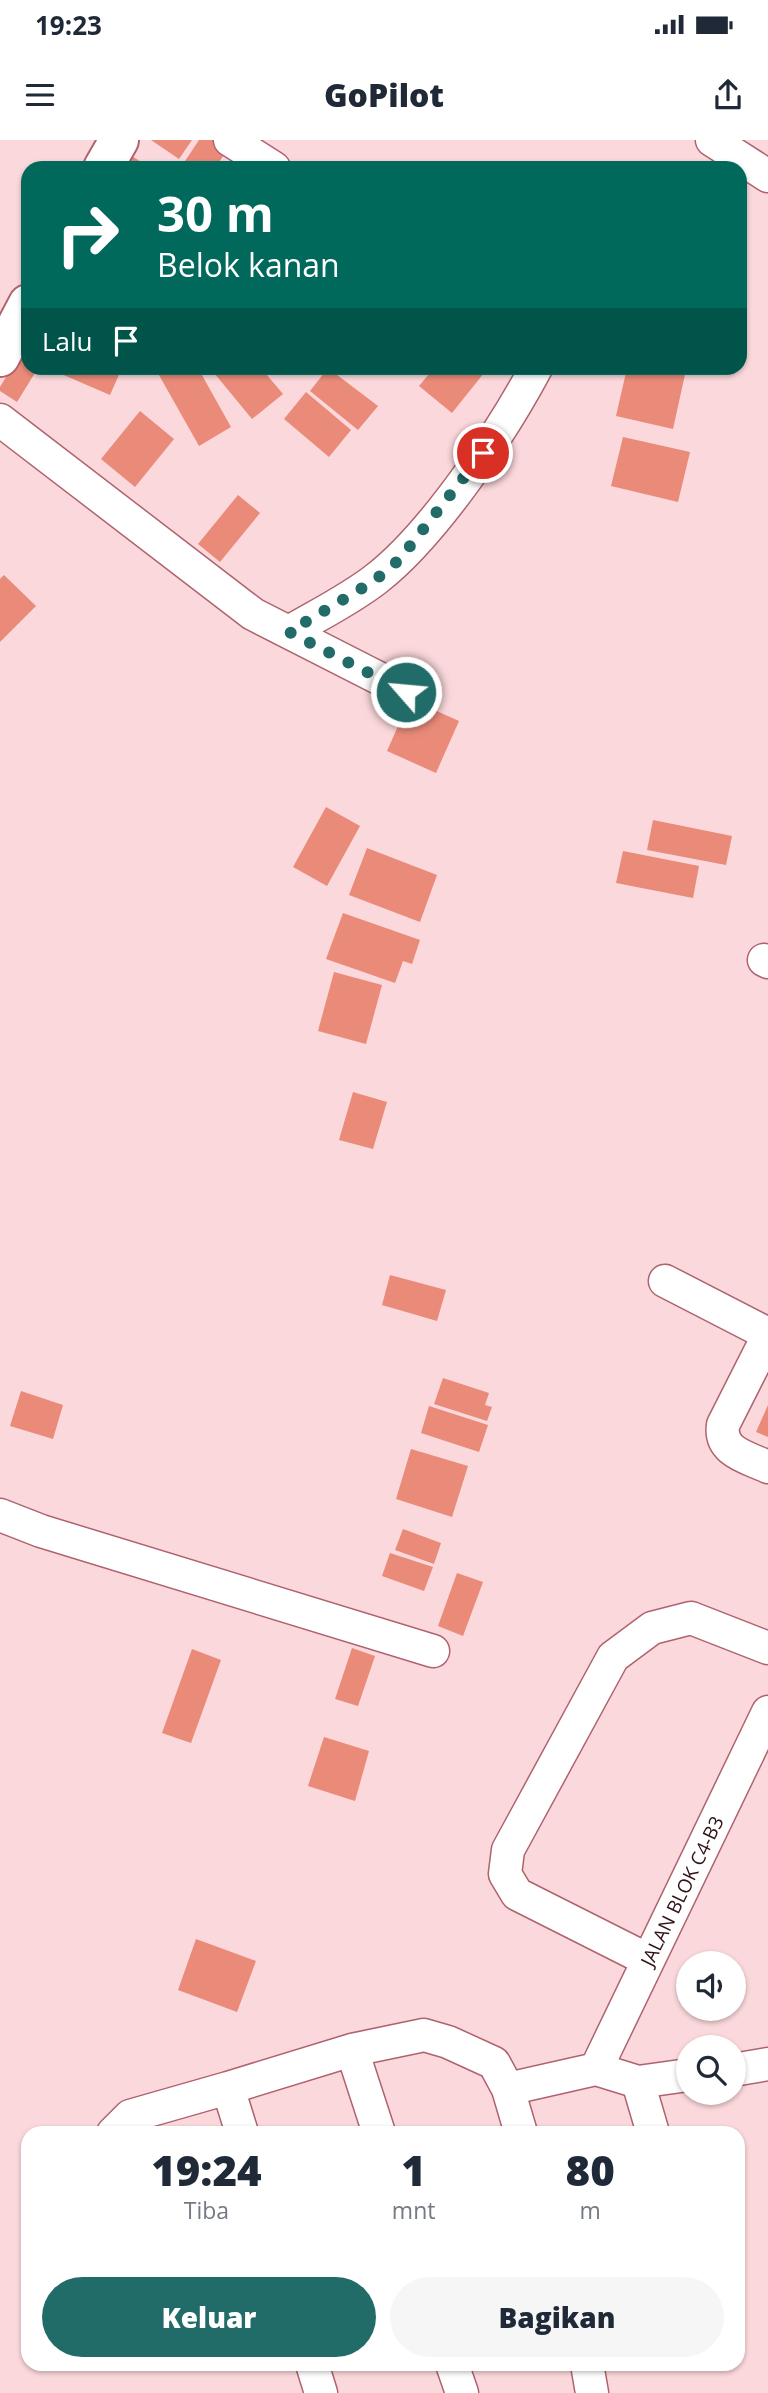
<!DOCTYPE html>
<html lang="id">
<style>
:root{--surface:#fff;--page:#f6f6f7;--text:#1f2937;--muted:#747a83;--accent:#216c69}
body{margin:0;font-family:"Open Sans",sans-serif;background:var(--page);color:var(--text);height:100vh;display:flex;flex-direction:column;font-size:26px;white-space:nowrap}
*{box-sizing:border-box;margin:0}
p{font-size:23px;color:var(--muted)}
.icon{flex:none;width:38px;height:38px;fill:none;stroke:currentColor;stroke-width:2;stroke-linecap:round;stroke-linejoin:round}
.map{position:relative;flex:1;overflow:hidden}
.sheet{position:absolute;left:21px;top:1986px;width:724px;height:245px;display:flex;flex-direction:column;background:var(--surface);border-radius:21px;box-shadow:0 2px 5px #0004}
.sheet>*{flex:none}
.hud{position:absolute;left:21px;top:21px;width:726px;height:214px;border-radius:21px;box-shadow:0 2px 5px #0004;background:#00695c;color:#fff;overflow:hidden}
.controls{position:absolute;left:676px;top:1811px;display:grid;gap:14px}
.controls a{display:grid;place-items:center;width:70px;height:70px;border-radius:50%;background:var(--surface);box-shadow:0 2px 5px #0004;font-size:35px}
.pin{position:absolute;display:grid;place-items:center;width:60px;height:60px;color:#fff;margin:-30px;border:4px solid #fff;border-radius:50%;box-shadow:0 2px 7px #0007}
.me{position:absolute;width:77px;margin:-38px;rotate:297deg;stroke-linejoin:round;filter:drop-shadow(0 0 5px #0008)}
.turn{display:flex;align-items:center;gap:24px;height:147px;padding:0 21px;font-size:32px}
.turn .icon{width:91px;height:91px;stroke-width:2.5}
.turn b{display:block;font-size:49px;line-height:60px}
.then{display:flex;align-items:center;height:66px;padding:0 21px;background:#0003;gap:14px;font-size:26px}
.eta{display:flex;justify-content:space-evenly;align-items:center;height:119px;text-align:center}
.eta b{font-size:42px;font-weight:800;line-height:49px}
.cta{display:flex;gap:14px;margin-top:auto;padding:14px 21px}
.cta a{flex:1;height:80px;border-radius:42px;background:var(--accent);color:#fff;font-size:28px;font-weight:800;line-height:80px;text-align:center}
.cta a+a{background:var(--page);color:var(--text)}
.status{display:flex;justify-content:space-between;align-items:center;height:49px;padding:0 35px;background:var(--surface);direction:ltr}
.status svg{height:19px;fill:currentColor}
header{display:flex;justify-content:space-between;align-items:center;height:91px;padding:0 21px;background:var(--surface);font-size:32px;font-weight:800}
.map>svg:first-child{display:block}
</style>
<div class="status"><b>19:23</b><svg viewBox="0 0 49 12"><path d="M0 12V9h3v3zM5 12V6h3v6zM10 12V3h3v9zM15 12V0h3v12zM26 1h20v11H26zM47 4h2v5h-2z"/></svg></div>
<header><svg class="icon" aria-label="menu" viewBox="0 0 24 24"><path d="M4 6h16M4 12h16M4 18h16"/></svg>GoPilot<svg class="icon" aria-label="share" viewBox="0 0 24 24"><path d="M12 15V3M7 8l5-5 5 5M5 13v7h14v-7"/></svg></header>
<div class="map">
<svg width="768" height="2253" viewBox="0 0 768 2253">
<rect width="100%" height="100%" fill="#fbd8db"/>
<path fill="#ea8a79" d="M151,0H192L179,19Z
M199,0H221L230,6L215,28H196L185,21Z
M130,15L151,28H123Z
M20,214L28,219V228H38L17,262L0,251V247Z
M53,228H122L110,255L52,230Z
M155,228H198L231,287L199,306Z
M210,228H261L283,254L252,279Z
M328,228L378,266L358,290L310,251Z
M434,228H488L452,273L419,246Z
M627,228L686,230L673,289L616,276Z
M306,252L351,290L329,317L284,279Z
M140,271L174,299L135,347L101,319Z
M623,297L690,312L678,362L611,346Z
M238,355L260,373L220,422L198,404Z
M4,435L36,466L0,502V439Z
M410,559L459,581L436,633L387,611Z
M326,667L360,686L327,746L293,727Z
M653,680L732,696L726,725L647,710Z
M367,708L437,735L420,782L349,755Z
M623,711L699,726L693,758L616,743Z
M343,773L420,800L412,824L403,821L395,843L326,819Z
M334,832L382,845L366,904L318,891Z
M353,952L387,962L373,1009L339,1000Z
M390,1135L446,1150L437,1181L382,1165Z
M443,1238L489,1253L485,1265L492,1267L487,1281L434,1264Z
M21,1251L63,1265L53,1299L10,1286Z
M768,1265V1297L756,1292Z
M429,1266L488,1285L479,1312L421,1293Z
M411,1309L468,1326L452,1377L396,1359Z
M403,1389L441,1403L434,1424L395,1410Z
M390,1413L433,1427L424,1451L382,1436Z
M457,1433L483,1442L463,1496L438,1486Z
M352,1508L375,1516L358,1566L335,1559Z
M192,1509L221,1520L191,1603L162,1593Z
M324,1597L369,1611L355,1661L308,1646Z
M196,1799L256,1821L237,1872L178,1850Z"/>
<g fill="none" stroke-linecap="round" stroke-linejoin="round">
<g stroke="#af636e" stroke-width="35">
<path id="minor" d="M230,0L274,28
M712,0L768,36
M0,280L253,474L406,552
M289,492C318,475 349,460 376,439C433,395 502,292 536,228
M764,820L768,822
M665,1141L768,1194
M768,1196L723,1285C719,1312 747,1317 768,1327
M0,1375L41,1391L433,1511
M648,1820L517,1754L505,1734L508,1710L613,1517L652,1488L691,1478L768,1508
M352,1910L379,1993
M596,1929L768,1572
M733,1930L768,1924
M638,1942L653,1993
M508,1949L521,1993
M113,1993L130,1976L228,1948
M242,1993L228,1948L352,1910L424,1895L448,1902L494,1923L508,1949L596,1929L638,1942L688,1935
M312,2224L321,2253
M452,2224L462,2253
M587,2224L592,2253"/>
</g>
<g stroke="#af636e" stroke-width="42">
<path id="tertiary" d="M103,28L119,0
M0,217L28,164"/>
</g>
<use href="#minor" stroke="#fff" stroke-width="32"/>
<use href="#tertiary" stroke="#fff" stroke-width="38"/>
</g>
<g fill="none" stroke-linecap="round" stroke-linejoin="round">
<path stroke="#216c69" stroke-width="12" stroke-dasharray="0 21.6" d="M406,552L289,492L374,441L399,420L483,313"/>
</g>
<g text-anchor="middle" stroke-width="5" stroke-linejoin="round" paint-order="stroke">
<g font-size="19" fill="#311217" stroke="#fff">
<text transform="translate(682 1751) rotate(-64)" y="7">JALAN BLOK C4-B3</text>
</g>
</g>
</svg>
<div class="controls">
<a><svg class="icon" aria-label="sound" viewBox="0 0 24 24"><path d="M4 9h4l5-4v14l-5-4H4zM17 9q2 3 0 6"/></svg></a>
<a><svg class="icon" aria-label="search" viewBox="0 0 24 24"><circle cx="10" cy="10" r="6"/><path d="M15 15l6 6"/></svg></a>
</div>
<div class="pin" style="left:483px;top:313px;background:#d93025"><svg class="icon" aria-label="arrive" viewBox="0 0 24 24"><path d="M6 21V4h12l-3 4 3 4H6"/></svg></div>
<svg class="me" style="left:406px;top:552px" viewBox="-20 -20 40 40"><circle r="17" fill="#216c69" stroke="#fff" stroke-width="3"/><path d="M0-11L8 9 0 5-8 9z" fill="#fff"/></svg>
<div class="hud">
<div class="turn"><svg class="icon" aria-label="right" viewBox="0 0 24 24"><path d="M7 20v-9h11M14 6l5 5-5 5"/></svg><div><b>30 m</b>Belok kanan</div></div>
<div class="then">Lalu<svg class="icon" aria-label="arrive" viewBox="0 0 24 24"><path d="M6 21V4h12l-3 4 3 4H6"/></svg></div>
</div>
<section class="sheet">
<div class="eta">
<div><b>19:24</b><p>Tiba</p></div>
<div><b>1</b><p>mnt</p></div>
<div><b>80</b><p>m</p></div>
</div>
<div class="cta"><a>Keluar</a><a>Bagikan</a></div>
</section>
</div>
